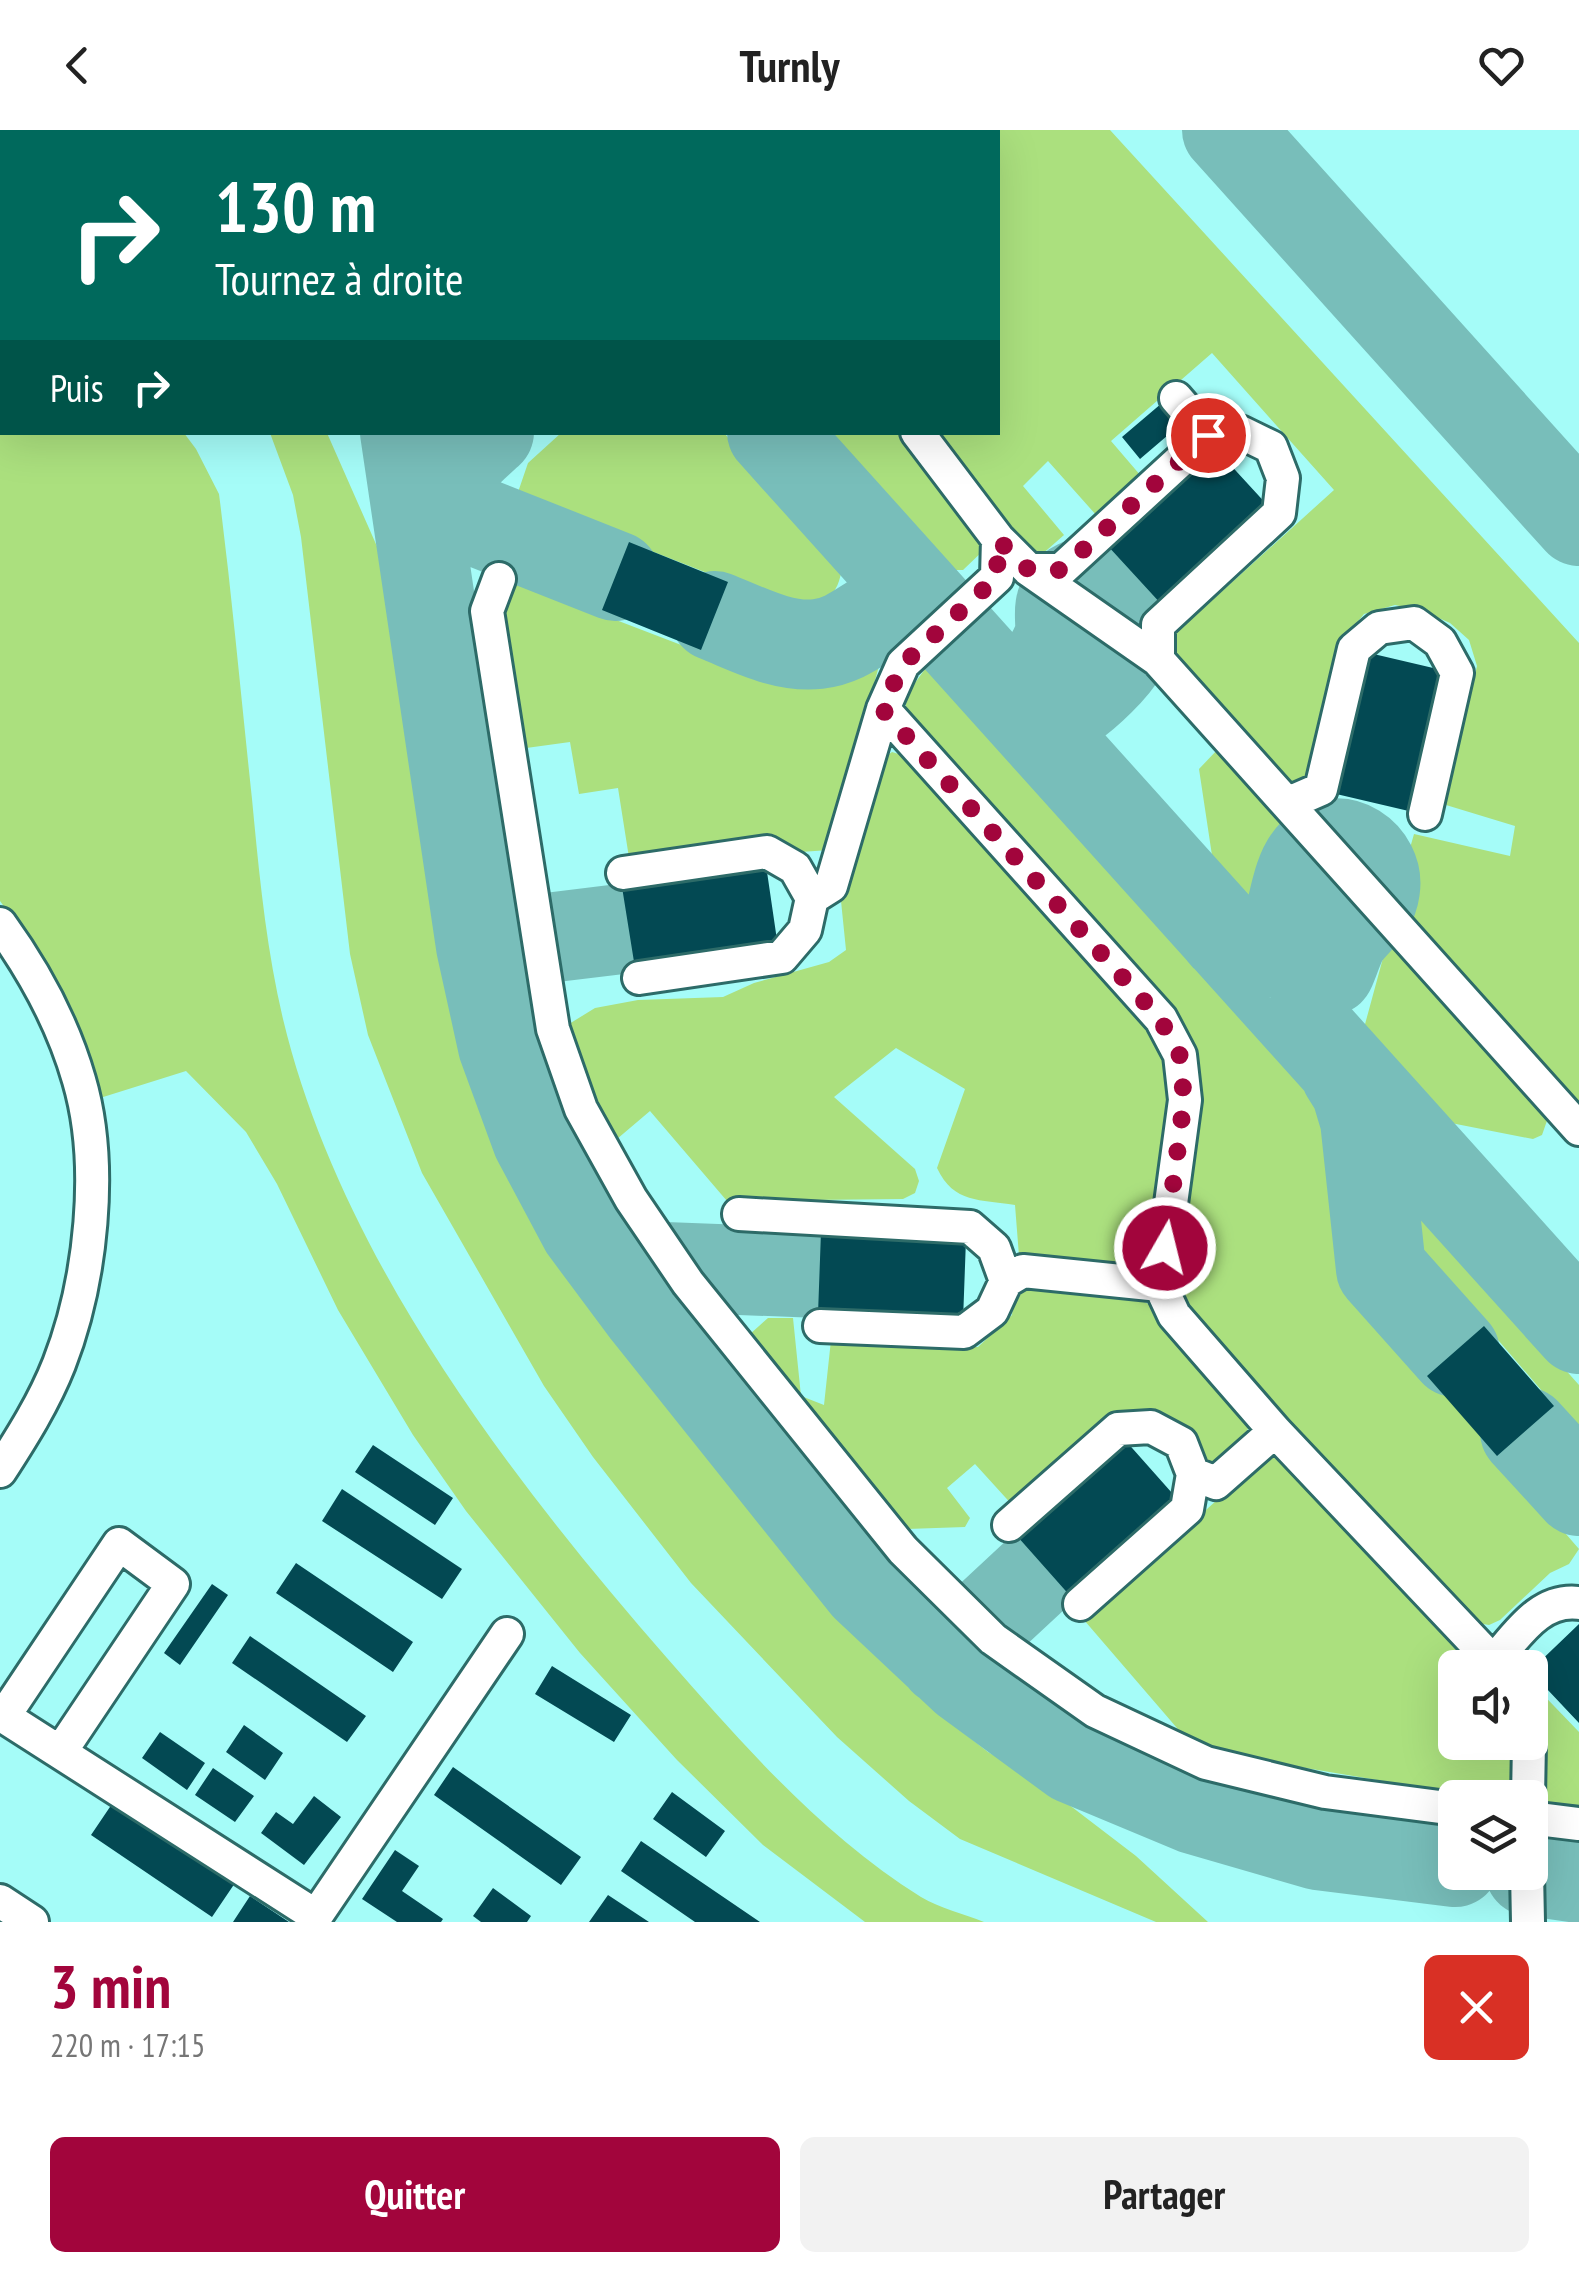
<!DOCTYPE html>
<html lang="fr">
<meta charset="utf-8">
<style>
:root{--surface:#fff;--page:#f2f2f2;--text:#222;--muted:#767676;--accent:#a2053c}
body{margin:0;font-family:"PT Sans Narrow",sans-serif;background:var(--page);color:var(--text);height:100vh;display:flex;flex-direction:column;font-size:38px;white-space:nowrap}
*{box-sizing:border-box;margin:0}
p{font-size:32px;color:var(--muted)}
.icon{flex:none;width:55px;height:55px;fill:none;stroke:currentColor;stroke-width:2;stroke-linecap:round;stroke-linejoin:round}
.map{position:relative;height:1792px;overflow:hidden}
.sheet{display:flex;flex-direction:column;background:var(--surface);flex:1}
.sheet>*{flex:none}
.guide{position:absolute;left:0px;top:0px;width:1000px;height:305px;box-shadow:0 10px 40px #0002;background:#00695c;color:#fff;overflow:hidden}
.controls{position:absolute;left:1438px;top:1520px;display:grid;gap:20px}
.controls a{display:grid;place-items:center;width:110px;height:110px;border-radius:15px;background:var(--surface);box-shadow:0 10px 40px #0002;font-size:50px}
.pin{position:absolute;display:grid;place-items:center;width:85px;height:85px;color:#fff;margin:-42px;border:5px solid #fff;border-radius:50%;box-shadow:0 2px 10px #0007}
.me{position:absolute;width:110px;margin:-55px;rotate:8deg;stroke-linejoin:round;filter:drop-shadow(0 0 8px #0008)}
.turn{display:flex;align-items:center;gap:35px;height:210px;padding:0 50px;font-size:45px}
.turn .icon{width:130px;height:130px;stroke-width:2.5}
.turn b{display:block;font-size:70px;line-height:85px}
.then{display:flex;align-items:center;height:95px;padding:0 50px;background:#0003;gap:20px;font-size:38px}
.round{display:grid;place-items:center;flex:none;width:105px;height:105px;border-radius:15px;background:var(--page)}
.headline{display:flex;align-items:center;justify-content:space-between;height:170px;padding:0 50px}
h1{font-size:60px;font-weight:700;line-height:75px;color:var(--accent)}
.button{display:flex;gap:20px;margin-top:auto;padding:20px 50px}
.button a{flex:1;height:115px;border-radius:15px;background:var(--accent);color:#fff;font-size:40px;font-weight:700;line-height:115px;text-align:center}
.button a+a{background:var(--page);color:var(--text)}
header{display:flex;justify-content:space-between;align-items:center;height:130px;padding:0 50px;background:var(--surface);font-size:45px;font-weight:700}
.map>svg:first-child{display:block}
</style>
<header><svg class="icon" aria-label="back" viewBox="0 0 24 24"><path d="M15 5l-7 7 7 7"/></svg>Turnly<svg class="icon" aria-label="heart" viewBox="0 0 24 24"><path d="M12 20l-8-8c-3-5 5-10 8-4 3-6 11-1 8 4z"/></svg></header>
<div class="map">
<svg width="1579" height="1792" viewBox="0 0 1579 1792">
<rect width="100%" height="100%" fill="#a5fcf8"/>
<path fill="#abe07e" d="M992,0H1110L1579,513V980L1393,778L1414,704L1510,726L1515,696L1446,675L1477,536L1469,510L1450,493L1423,481L1395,475L1364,484L1342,511L1304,655L1286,653L1168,519L1177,502L1334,360L1212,223L1111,311L1141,346L1097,386L1048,331L1023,356L1064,405L1031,434L931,303L998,302V2Z
M0,87L2,302L184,303L196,319L219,364C232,465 241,567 252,669C259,743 266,817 283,889C340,1126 509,1347 667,1528C743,1615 822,1705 921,1767C940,1778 964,1784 984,1792H865L763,1715L677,1630L580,1523L466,1381L413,1305L338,1180L277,1054L246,1002L186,941L100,968L34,818L0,771Z
M270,303H327L383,430L446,856C477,978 522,1080 594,1184L864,1515L927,1574L988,1622L1034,1648L1136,1726L1208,1792H1156L960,1709L909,1671L837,1607L691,1453L593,1327L544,1256L422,1043L368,905L350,824L301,407L293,365Z
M561,303H724L842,436C839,467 824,475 794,477L516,368L528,333Z
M830,303H904L986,418L963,440H954Z
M517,452L775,551C819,560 841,550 880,532L829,720L630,734L618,658L579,664L570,612L519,619L502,479Z
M928,535L1320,965L1346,1151L1579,1419L1569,1434L1550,1443L1500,1490L1489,1495L1477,1493L1465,1484L1187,1178L1175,1145L1198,960L912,594L905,578L909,561Z
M1219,618L1287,690L1273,757L1259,773L1249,771L1213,732L1199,639Z
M892,622L905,626L1135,878L1169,933L1172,967L1154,1116C1149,1123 1145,1130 1137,1134C1116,1145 1055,1134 1029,1132L1019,1126L1015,1075C980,1069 954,1074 937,1038L965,959L896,918L834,967L915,1039L919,1051L915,1063L903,1069L727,1071L650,981L617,1009L595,975L569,894L595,878L638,870L723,867L754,853L829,832L846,820L841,771L881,630Z
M1389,806L1549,985L1542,1005L1533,1009L1451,993L1364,898Z
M1413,1069L1579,1255V1304L1419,1118Z
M1023,1156L1131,1165L1158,1179L1248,1284C1252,1312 1233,1321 1214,1338L1155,1279L1015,1378L975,1334L947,1358L970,1388L965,1397L907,1399L749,1205L768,1188H793L801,1266L824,1275L831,1210L978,1217L1012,1185L1014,1165Z
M1268,1324H1283L1484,1537L1455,1538V1612L1515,1613L1513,1667H1478L1282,1634L1189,1612L1084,1490Z
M1530,1551L1579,1602V1679L1545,1674L1539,1597L1530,1569Z"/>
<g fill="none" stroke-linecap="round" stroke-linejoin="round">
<path stroke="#78beba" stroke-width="90" d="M161,0L163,2
M500,0L502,2
M1227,0L1579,391
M253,2L255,0
M367,2L370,0
M405,302L481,816L503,916L537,1009L585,1099L646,1181L866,1456L965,1549L1074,1629L1194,1679L1318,1715L1455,1732
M489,302C472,318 440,341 451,368C453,374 462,382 466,387L615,446
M772,302L1579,1199
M715,486C748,499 782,518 818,514C869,508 883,457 939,487
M1014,570C1027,578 1041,585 1057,582C1076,577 1128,528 1129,508C1131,479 1094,431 1066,464C1055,477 1063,493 1059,508C1057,515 1052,522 1049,529
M1224,805C1243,817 1257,827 1279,820C1293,794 1293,743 1313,724C1339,697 1380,726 1375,759C1372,781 1358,788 1346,804C1339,814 1335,829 1330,840
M481,816L629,798
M1346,944L1356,960L1365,990L1381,1139L1455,1222
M612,1135L820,1143
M1525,1302L1579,1361
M944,1530L1044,1437
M1530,1741L1579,1748"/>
</g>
<path fill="#034953" d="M1162,273L1181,294L1140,329L1122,307Z
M1214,317L1270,378L1163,476L1107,415Z
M629,412L728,452L701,520L602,480Z
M1365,522L1446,541L1413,682L1332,663Z
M766,735L778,817L635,838L622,757Z
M821,1102L966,1109L963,1191L818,1184Z
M1484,1196L1554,1276L1497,1326L1427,1246Z
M1125,1310L1180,1372L1072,1468L1017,1406Z
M373,1315L453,1368L435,1395L355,1342Z
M342,1359L462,1439L442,1469L322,1391Z
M296,1433L413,1512L393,1542L276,1463Z
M212,1454L228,1465L180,1535L164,1523Z
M1579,1494V1593L1530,1541Z
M250,1506L366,1586L347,1612L232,1533Z
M552,1536L631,1585L614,1612L535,1564Z
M244,1595L283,1623L265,1650L226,1622Z
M160,1602L205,1633L187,1660L142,1628Z
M453,1637L581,1727L561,1755L434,1665Z
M213,1638L254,1666L235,1692L195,1665Z
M672,1662L725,1701L706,1727L653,1689Z
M314,1666L341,1687L304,1735L261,1703L276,1682L293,1694Z
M114,1671L235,1753L212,1787L91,1705Z
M641,1711L760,1792H695L621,1741Z
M395,1720L419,1736L402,1761L443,1789L441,1792H397L362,1769Z
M493,1758L531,1786L527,1792H481L473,1786Z
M608,1765L649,1792H589Z
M250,1766L289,1792H233Z"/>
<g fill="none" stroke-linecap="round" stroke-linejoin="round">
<g stroke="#2d6b68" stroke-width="38">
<path id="minor" d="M734,0V2
M974,0V2
M808,2L813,0
M1176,268L1208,305
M917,302L998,409L1029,440H1061L1208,305L1240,302L1271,317L1283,348L1279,383L1158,495V530L1579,999
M1029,440L1158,530
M499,449L487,481L553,899L581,979L631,1069L688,1153L903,1420L993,1509L1095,1581L1206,1633L1325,1662L1455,1679
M883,579L1161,889L1180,925L1185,970L1160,1155L1023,1141L1006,1151
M1289,673L1321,659L1354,519L1379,498L1414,493L1440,512L1457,543L1425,684
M623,743L767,722L795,738L812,768L805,800L782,827L639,848
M812,768L831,756L883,579L903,534L997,447L998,409
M0,794C34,841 63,894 79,950C104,1035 91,1152 59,1234C44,1272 22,1307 0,1341
M739,1084L970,1097L994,1118L1006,1151L992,1181L964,1202L820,1196
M1160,1155L1174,1185L1275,1301L1216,1353L1193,1344
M1275,1301L1499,1538
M1009,1395L1118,1299L1151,1297L1181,1313L1193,1344L1187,1379L1080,1474
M1495,1530C1518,1504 1540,1468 1579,1473
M0,1584L316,1786L507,1504
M4,1586L119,1414L173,1454L61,1621
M1528,1668L1529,1612
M1530,1688L1579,1694
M1527,1742L1528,1792
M0,1771L32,1792"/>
</g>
<use href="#minor" stroke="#fff" stroke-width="32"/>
</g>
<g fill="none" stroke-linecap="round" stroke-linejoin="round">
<path stroke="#a2053c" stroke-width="18" stroke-dasharray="0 32.4" d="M1165,1118L1184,970L1180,926L1160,889L882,579L903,534L997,447L998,410L1029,440H1061L1208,305"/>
</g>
</svg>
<div class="controls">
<a><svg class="icon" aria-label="sound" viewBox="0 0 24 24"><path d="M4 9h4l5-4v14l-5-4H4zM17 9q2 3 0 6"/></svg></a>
<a><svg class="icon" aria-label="layers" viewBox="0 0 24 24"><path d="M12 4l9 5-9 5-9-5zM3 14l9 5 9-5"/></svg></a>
</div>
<div class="pin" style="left:1208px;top:305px;background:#d93025"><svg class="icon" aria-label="arrive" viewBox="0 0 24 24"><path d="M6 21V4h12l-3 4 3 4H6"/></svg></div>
<svg class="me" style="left:1165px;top:1118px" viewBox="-20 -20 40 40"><circle r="17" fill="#a2053c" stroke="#fff" stroke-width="3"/><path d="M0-11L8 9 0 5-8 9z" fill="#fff"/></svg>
<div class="guide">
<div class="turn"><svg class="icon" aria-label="right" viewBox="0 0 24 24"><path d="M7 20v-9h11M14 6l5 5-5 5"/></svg><div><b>130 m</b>Tournez à droite</div></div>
<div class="then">Puis<svg class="icon" aria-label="right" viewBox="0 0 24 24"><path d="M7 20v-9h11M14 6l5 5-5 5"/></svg></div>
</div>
</div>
<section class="sheet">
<div class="headline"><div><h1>3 min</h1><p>220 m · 17:15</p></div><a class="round" style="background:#d93025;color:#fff"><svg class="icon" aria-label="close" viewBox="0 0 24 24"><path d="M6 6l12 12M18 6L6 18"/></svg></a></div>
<div class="button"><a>Quitter</a><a>Partager</a></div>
</section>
